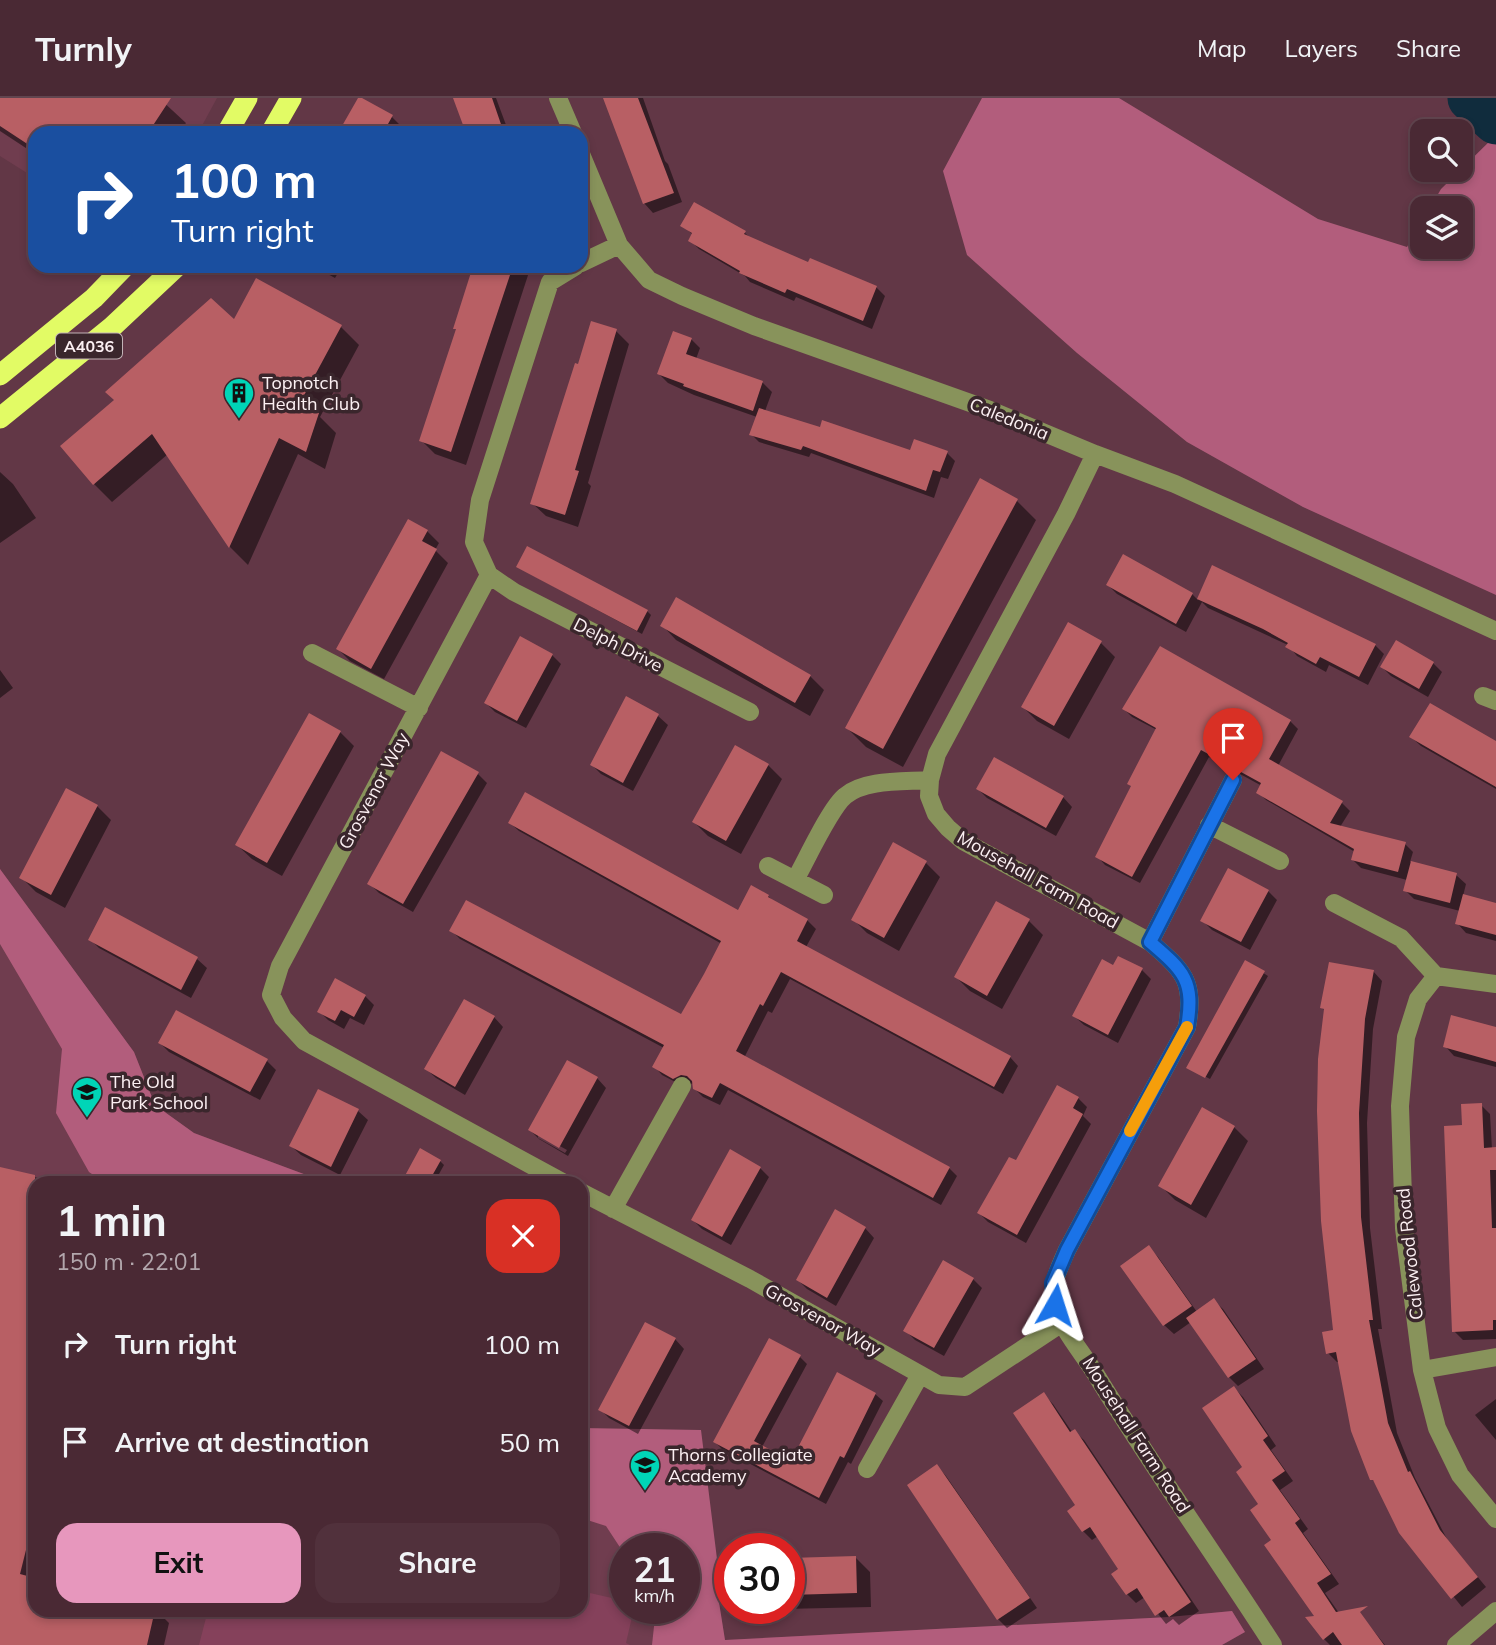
<!DOCTYPE html>
<meta charset="utf-8">
<style>
:root{--surface:#4a2934;--page:#51313c;--text:#f1f3f6;--muted:#b2a6ac;--line:#61454f;--accent:#e797bd}
body{margin:0;font-family:Mulish,sans-serif;background:var(--page);color:var(--text);height:100vh;display:flex;flex-direction:column;font-size:26px;white-space:nowrap}
*{box-sizing:border-box;margin:0}
p{font-size:23px;color:var(--muted)}
.icon{flex:none;width:38px;height:38px;fill:none;stroke:currentColor;stroke-width:2;stroke-linecap:round;stroke-linejoin:round}
.map{position:relative;flex:1;overflow:hidden}
.sheet{position:absolute;left:28px;top:1078px;width:560px;height:441px;display:flex;flex-direction:column;background:var(--surface);border-radius:21px;box-shadow:0 4px 10px #0003,0 0 0 2px var(--line)}
.sheet>*{flex:none}
.hud{position:absolute;left:28px;top:28px;width:560px;height:147px;border-radius:21px;box-shadow:0 4px 10px #0003,0 0 0 2px var(--line);background:#1a4fa0;color:#fff;overflow:hidden}
.controls{position:absolute;left:1410px;top:21px;display:grid;gap:14px}
.controls a{display:grid;place-items:center;width:63px;height:63px;border-radius:14px;background:var(--surface);box-shadow:0 4px 10px #0003,0 0 0 2px var(--line);font-size:35px}
.speed{position:absolute;left:609px;top:1435px;display:flex;gap:14px;font-size:35px;font-weight:700;text-align:center}
.speed>*{display:grid;place-content:center;width:91px;height:91px;border-radius:50%;background:var(--surface);box-shadow:0 4px 10px #0003,0 0 0 2px var(--line);line-height:1}
.speed small{font-size:18px;font-weight:400}
.speed .limit{border:10px solid #d22;background:#fff;color:#111}
.pin{position:absolute;display:grid;place-items:center;width:60px;height:60px;color:#fff;margin:-72px -30px;border-radius:50% 50% 50% 0;rotate:-45deg;box-shadow:0 0 7px #0007}
.pin .icon{rotate:45deg}
.me{position:absolute;width:77px;margin:-38px;rotate:6deg;stroke-linejoin:round;filter:drop-shadow(0 0 5px #0008)}
.turn{display:flex;align-items:center;gap:24px;height:147px;padding:0 28px;font-size:32px}
.turn .icon{width:91px;height:91px;stroke-width:2.5}
.turn b{display:block;font-size:49px;line-height:60px}
.round{display:grid;place-items:center;flex:none;width:74px;height:74px;border-radius:21px;background:var(--page)}
.head{display:flex;align-items:center;justify-content:space-between;height:119px;padding:0 28px}
h1{font-size:42px;font-weight:700;line-height:52px}
.cta{display:flex;gap:14px;margin-top:auto;padding:14px 28px}
.cta a{flex:1;height:80px;border-radius:21px;background:var(--accent);color:#111;font-size:28px;font-weight:700;line-height:80px;text-align:center}
.cta a+a{background:var(--page);color:var(--text)}
ul{padding:0;list-style:none}
li{display:flex;align-items:center;gap:21px;height:98px;padding:0 28px}
li div{flex:1}
li b{display:block;font-size:26px}
li em{font-style:normal}
header{display:flex;align-items:center;gap:42px;box-sizing:border-box;height:98px;padding:0 35px;background:var(--surface);border-bottom:2px solid var(--line)}
header strong{font-size:33px}
nav{display:flex;gap:38px;margin-inline-start:auto;font-size:24px}
.map>svg:first-child{display:block}
</style>
<header>
<strong>Turnly</strong>
<nav><a>Map</a><a>Layers</a><a>Share</a></nav>
</header>
<div class="map">
<svg width="1496" height="1547" viewBox="0 0 1496 1547">
<rect width="100%" height="100%" fill="#623746"/>
<path fill="#703d4f" fill-rule="evenodd" d="M0,0H217L198,35H35V80L0,58Z
M0,771L134,954L155,1007L194,1035L328,1085H35V1512H581V1330L717,1461L718,1498L725,1542L1169,1519L1232,1513L1245,1534L1222,1547H0ZM625,1451H684V1510H625Z"/>
<path fill="#85415b" d="M581,1493L625,1503V1510H634L626,1545L630,1547H199L208,1512H581Z"/>
<path fill="#b25d7c" d="M982,0H1119L1318,121L1407,149L1423,122V149H1461V110H1430L1441,91L1496,37V497L1303,409L1187,344L1077,255L967,157L943,73Z
M0,771L134,954L155,1007L194,1035L328,1085H105L89,1074L56,1015L62,951L0,846Z
M581,1330L701,1332L717,1461L718,1498L725,1542L1169,1519L1232,1513L1245,1534L1222,1547H652L656,1510H684V1451H625V1457L606,1428L581,1420Z"/>
<path fill="#0007" fill-rule="evenodd" d="M0,0H159L186,25L179,35H35V56L0,33Z
M455,0H496L509,35H468Z
M605,0H643L665,63L668,66L682,104L653,115L644,105Z
M392,19L401,28L397,35H340Z
M683,127L745,135L751,141L809,166L876,189L885,198L872,231L796,199L794,203L750,184L745,178L699,151L690,142L693,137Z
M313,168H342L335,180Z
M475,168H531L466,367L435,356L421,342L457,232L455,230Z
M257,182L341,229L359,247L320,319L336,335L325,371L298,356L248,467L230,449L168,356L112,404L94,386L235,224Z
M616,233L629,246L588,385L591,388L578,429L546,418L532,405L579,268Z
M691,241L700,250L696,261L763,285L772,294L765,313L821,331L912,354L947,355L955,363L948,381L941,379L934,400L811,355L809,359L759,344L751,336L757,319L694,297L668,285L659,276Z
M0,374L13,386L36,420L0,445Z
M980,383L1017,403L1036,422L903,669L866,649L847,630Z
M427,433L439,445L435,452L448,465L384,581L350,563L338,551Z
M1124,458L1192,496L1198,502L1213,469L1375,547L1384,556L1368,587L1329,567L1326,574L1297,558L1288,547L1208,510L1202,504L1186,534L1117,496L1108,487Z
M523,472L647,513L651,517L642,536Z
M662,527L810,578L824,592L810,618L676,542Z
M1101,545L1115,559L1069,641L1037,623L1023,609Z
M1161,550L1290,623L1298,631L1278,668L1342,705L1350,713L1340,729L1405,746L1413,754L1410,764L1456,777L1466,786L1463,798L1496,806V843L1466,835L1457,825L1460,813L1414,801L1405,792L1407,782L1361,770L1353,762L1355,754L1266,702L1258,694L1262,688L1209,659L1140,785L1105,767L1097,758L1133,689L1157,632L1132,619L1124,611Z
M552,557L561,566L526,630L495,614L486,605Z
M1433,565L1442,574L1428,599L1391,578L1382,569Z
M0,572L13,590L0,600Z
M627,601L658,618L668,627L633,693L601,676L592,667Z
M340,634L354,648L282,778L252,761L237,747Z
M1411,639L1496,645V691L1421,648Z
M768,667L782,681L741,756L708,738L694,724Z
M478,676L487,685L413,814L379,795L370,786Z
M978,691L1063,699L1072,709L1056,738L987,700Z
M97,708L111,722L65,810L36,794L22,780Z
M510,725L739,815L768,798L776,806L807,822L816,831L806,849L1010,959L1018,968L1003,996L790,881L772,915L768,913L744,960L949,1070L957,1078L941,1107L728,992L720,1007L703,999L694,990V985L683,988L662,977L654,968L664,950L460,841L451,832L682,919L722,846L519,733Z
M894,747L926,765L940,779L899,853L867,835L853,821Z
M1268,793L1277,802L1250,852L1212,832L1203,823Z
M106,811L197,861L207,870L191,900L99,850L90,841Z
M1029,823L1043,837L1002,911L970,893L956,879Z
M1119,860L1142,872L1151,881L1118,945L1084,927L1074,918L1114,870Z
M1246,864L1268,878L1210,981L1191,971Z
M1373,873L1382,883L1373,931L1367,1025L1370,1130L1382,1231H1378L1397,1335L1415,1380L1448,1443L1486,1489L1462,1509L1401,1434L1377,1387L1372,1381L1340,1264H1337L1328,1255L1335,1234L1326,913L1322,910Z
M365,898L374,907L364,927L350,920L344,931L328,922L319,913Z
M494,919L503,929L465,997L436,980L426,971Z
M1496,931V969L1454,958L1445,948Z
M160,945L267,963L276,972L260,1002L169,954Z
M597,980L606,990L568,1058L539,1041L530,1032ZM538,1036L567,1052L565,1055L538,1040Z
M319,993L358,1013L368,1022L340,1077L301,1057L291,1048Z
M1078,1000L1087,1009L1083,1018L1091,1026L1026,1145L988,1124L979,1115L1017,1065Z
M1481,1007L1490,1016L1492,1051L1496,1052V1241L1463,1242L1454,1233L1464,1029Z
M1234,1029L1248,1043L1206,1120L1175,1102L1161,1088Z
M440,1063L444,1067L434,1085H403Z
M760,1070L769,1079L731,1147L702,1131L693,1122Z
M0,1071L43,1081L47,1085H35V1512H156L169,1525L164,1547H0Z
M865,1130L874,1140L836,1208L807,1191L798,1182Z
M1149,1150L1158,1159L1197,1214L1213,1202L1223,1211L1264,1271L1238,1288L1229,1279L1191,1224L1174,1236L1164,1227Z
M973,1181L982,1190L944,1258L915,1242L906,1233Z
M675,1241L684,1251L638,1336L609,1320L600,1311Z
M800,1259L807,1266L762,1349L792,1365L875,1296L883,1303L851,1366L848,1364L826,1406L722,1351L715,1344Z
M1234,1290L1243,1299L1276,1348L1271,1352L1293,1383L1280,1392L1308,1431L1303,1435L1339,1486L1325,1495L1339,1515L1365,1522L1385,1547H1330L1324,1541L1317,1519L1273,1442L1245,1369Z
M1044,1297L1053,1306L1072,1334L1074,1333L1084,1342L1199,1513L1179,1527L1173,1521L1166,1526L1145,1499L1136,1505L1127,1496L1121,1472L1098,1438L1092,1442L1083,1433L1078,1408Z
M1496,1301V1342L1475,1317Z
M937,1368L946,1378L1037,1510L1007,1530L998,1521Z
M856,1460L870,1474L871,1509L734,1512L733,1510H789V1462Z
M719,1463H730V1507L720,1497Z"/>
<g fill="none" stroke-linecap="round" stroke-linejoin="round">
<path stroke="#102c3d" stroke-width="47" d="M1471,0L1496,23"/>
</g>
<path fill="#b85f64" d="M0,0H171L148,35H35V51L0,28Z
M358,0H362L393,17L383,35H338Z
M453,0H492L504,35H466Z
M603,0H638L674,95L643,106Z
M694,104L746,133L744,136L808,164L810,160L877,188L863,223L787,191L785,195L739,175L740,173L688,143L692,135L680,128Z
M473,168H513L451,354L419,343L456,231H453Z
M256,180L342,227L301,303L319,315L306,354L279,340L229,450L152,336L93,387L60,348L114,302L105,294L211,200L234,221Z
M591,223L617,231L575,372L579,373L565,417L530,406L575,265L578,266Z
M673,233L692,240L686,256L763,283L753,313L683,288L684,286L657,276Z
M759,310L820,329L822,322L910,352L914,341L948,353L940,374L933,372L926,393L803,348L801,352L749,337Z
M980,380L1018,401L883,651L845,630Z
M408,421L428,432L422,443L437,451L371,571L336,551Z
M527,448L648,512L637,533L516,469Z
M1123,456L1193,495L1176,526L1106,487Z
M1212,467L1376,546L1359,579L1320,559L1316,566L1285,549L1288,545L1263,531L1197,501Z
M676,499L811,577L795,605L660,528Z
M1068,524L1102,543L1054,628L1021,609Z
M520,538L553,556L517,623L484,605Z
M1396,542L1434,564L1419,591L1380,569Z
M1160,548L1291,622L1269,661L1343,703L1330,725L1406,744L1398,774L1351,762L1354,751L1256,695L1261,685L1201,652L1132,779L1095,759L1131,688L1127,686L1156,630L1122,611Z
M626,598L659,616L623,685L590,667Z
M1430,605L1496,643V689L1409,639Z
M309,615L341,633L267,765L235,747Z
M735,647L769,666L726,743L692,724Z
M441,653L479,674L403,806L367,786Z
M994,659L1064,698L1046,730L976,691Z
M66,690L98,707L51,797L19,780Z
M525,694L738,812L751,787L769,797L768,799L808,821L797,843L1011,958L994,989L781,874L763,908L760,906L736,953L950,1069L933,1100L720,985L712,1000L693,991L692,983L687,978L681,977L673,981L652,969L664,947L449,833L466,802L681,916L704,876L721,843L508,725Z
M893,744L927,763L884,840L851,822Z
M1411,763L1457,775L1450,805L1403,793Z
M1228,770L1269,792L1241,844L1200,823Z
M1463,796L1496,805V837L1455,826Z
M996,803L1030,821L987,898L954,879Z
M105,809L198,859L181,892L88,842Z
M1118,858L1143,870L1108,937L1072,918L1102,861L1113,867Z
M1245,862L1265,873L1205,980L1186,970Z
M1329,864L1374,872L1365,921L1359,1015L1361,1119L1373,1222H1369L1388,1325L1408,1374L1410,1373L1440,1432L1478,1479L1451,1501L1399,1435L1373,1382H1370L1351,1333L1336,1254L1326,1256L1322,1234L1333,1232L1321,1123L1317,1013L1318,961L1324,911L1320,910Z
M335,880L366,897L354,919L341,912L335,923L317,914Z
M464,901L495,918L455,989L424,971Z
M176,912L268,961L250,994L158,945Z
M1451,917L1496,929V964L1443,949Z
M567,962L598,979L559,1050L528,1032Z
M1057,987L1079,999L1073,1010L1083,1016L1017,1137L977,1115L1009,1059L1016,1062Z
M318,991L359,1011L331,1069L289,1048Z
M1482,1005L1484,1050L1496,1049V1072H1490L1492,1130H1496V1222H1493V1232L1452,1234L1444,1028L1462,1027L1461,1006Z
M1202,1009L1235,1028L1191,1107L1158,1088Z
M420,1050L441,1062L428,1085H401Z
M730,1051L761,1069L722,1139L691,1122Z
M0,1069L35,1077V1437L30,1436L20,1476L35,1480V1512H155L147,1547H0Z
M835,1111L866,1129L827,1200L796,1182Z
M1149,1147L1192,1208L1163,1228L1120,1168Z
M943,1162L974,1180L934,1250L903,1233Z
M1214,1200L1256,1261L1228,1280L1186,1220Z
M645,1224L676,1240L629,1328L598,1312Z
M769,1240L801,1257L754,1343L791,1363L837,1274L876,1295L844,1360L840,1358L819,1400L713,1344Z
M1234,1288L1268,1338L1263,1342L1285,1373L1272,1382L1300,1421L1295,1425L1331,1476L1317,1485L1336,1514L1368,1508L1360,1514L1384,1547H1342L1333,1534L1323,1542L1305,1519L1314,1518L1264,1447L1271,1442L1250,1412L1258,1406L1236,1374L1242,1369L1202,1310Z
M1044,1294L1070,1334L1075,1331L1191,1504L1169,1519L1164,1512L1155,1518L1137,1490L1126,1497L1111,1476L1118,1471L1090,1429L1082,1434L1067,1413L1075,1407L1013,1315Z
M937,1366L1030,1500L997,1522L907,1387Z
M856,1458L857,1495L789,1497V1460Z"/>
<g fill="none" stroke-linecap="round" stroke-linejoin="round">
<path stroke="#88935b" stroke-width="18" d="M558,0L573,35
M581,56L619,147L649,182L682,198L754,228L990,312L1095,356L1175,386L1496,533
M581,165L619,147
M1095,356L1066,416L937,656L930,682L929,698L936,716L948,730L963,743L1150,844C1184,873 1195,883 1187,929L1067,1152C1059,1170 1050,1187 1055,1207C1060,1230 1086,1259 1098,1280C1154,1371 1215,1457 1273,1547
M489,477L280,868L271,897L283,920L304,943L564,1085
M489,477L474,444L480,402L550,184L576,168
M489,477L514,494L750,614
M312,555L419,610
M1483,598L1496,603
M1209,727L1280,763
M768,768L824,797
M795,782C806,763 830,710 845,698C865,681 904,684 930,682
M1334,805L1401,840L1436,878
M1150,844L1233,682
M1436,878L1418,901L1406,939L1400,1008L1404,1130L1422,1272L1437,1330L1460,1377L1496,1421
M1436,878L1496,886
M581,1094L750,1181L939,1287L965,1289L1062,1225
M613,1111L682,988
M1422,1272L1496,1259
M867,1371L920,1277
M1456,1547L1496,1513"/>
<path stroke="#e2fb65" stroke-width="21" d="M227,35L247,0
M271,35L291,0
M0,277L94,200L125,168
M0,320L112,229L177,168"/>
</g>
<g fill="none" stroke-linecap="round" stroke-linejoin="round">
<g stroke="#114b97" stroke-width="18">
<path id="route" d="M1055,1207L1053,1185L1067,1152L1187,929C1195,883 1184,873 1150,844L1233,682"/>
</g>
<use href="#route" stroke="#1a73e8" stroke-width="12"/>
<path stroke="#f59e0b" stroke-width="12" d="M1130,1033L1187,929"/>
</g>
<defs>
<g id="building-pin" transform="scale(1.575)"><path d="M0 17L-7.5 6A9.5 9.5 0 1 1 7.5 6Z" fill="#00d5b7" stroke="#3a262c"/><path d="M-4-6H4V6H1V3H-1V6H-4ZM-2.5-4.3h1.7v1.8h-1.7ZM.8-4.3h1.7v1.8H.8ZM-2.5-1h1.7V.8h-1.7ZM.8-1h1.7V.8H.8Z" fill="#111"/></g>
<g id="school-pin" transform="scale(1.575)"><path d="M0 17L-7.5 6A9.5 9.5 0 1 1 7.5 6Z" fill="#00d5b7" stroke="#3a262c"/><path d="M0-5L7-2L0 1L-7-2ZM-4 1L0 2.5L4 1V4Q0 6-4 4Z" fill="#111"/></g>
</defs>
<g fill-rule="evenodd">
<use href="#building-pin" x="239" y="295"/>
<use href="#school-pin" x="87" y="994"/>
<use href="#school-pin" x="645" y="1367"/>
</g>
<g text-anchor="middle" stroke-width="7" stroke-linejoin="round" paint-order="stroke">
<rect fill="#3a262c" stroke="#c2b3b7" stroke-width="2" x="56" y="235.5" width="66" height="25" rx="5"/>
<g font-size="16" font-weight="bold" fill="#fcf0f3">
<text x="89" y="254">A4036</text>
</g>
<g font-size="18" fill="#fcf0f3" stroke="#3a262c" text-anchor="start">
<text x="262" y="291">Topnotch<tspan x="262" dy="21">Health Club</tspan></text>
<text x="110" y="990">The Old<tspan x="110" dy="21">Park School</tspan></text>
<text x="668" y="1363">Thorns Collegiate<tspan x="668" dy="21">Academy</tspan></text>
</g>
<g font-size="18" fill="#fcf0f3" stroke="#3a262c">
<text transform="translate(1009 321) rotate(22)" y="6">Caledonia</text>
<text transform="translate(618 547) rotate(27)" y="6">Delph Drive</text>
<text transform="translate(374 693) rotate(-62)" y="6">Grosvenor Way</text>
<text transform="translate(1038 782) rotate(29)" y="6">Mousehall Farm Road</text>
<text transform="translate(1410 1156) rotate(-96)" y="6">Calewood Road</text>
<text transform="translate(823 1222) rotate(29)" y="6">Grosvenor Way</text>
<text transform="translate(1136 1337) rotate(57)" y="6">Mousehall Farm Road</text>
</g>
</g>
</svg>
<div class="controls">
<a><svg class="icon" aria-label="search" viewBox="0 0 24 24"><circle cx="10" cy="10" r="6"/><path d="M15 15l6 6"/></svg></a>
<a><svg class="icon" aria-label="layers" viewBox="0 0 24 24"><path d="M12 4l9 5-9 5-9-5zM3 14l9 5 9-5"/></svg></a>
</div>
<div class="speed"><div>21<small>km/h</small></div><div class="limit">30</div></div>
<div class="pin" style="left:1233px;top:682px;background:#d93025"><svg class="icon" aria-label="arrive" viewBox="0 0 24 24"><path d="M6 21V4h12l-3 4 3 4H6"/></svg></div>
<svg class="me" style="left:1055px;top:1207px" viewBox="-20 -20 40 40"><path d="M0-17L14 15 0 8-14 15z" fill="#1a73e8" stroke="#fff" stroke-width="4"/></svg>
<div class="hud">
<div class="turn"><svg class="icon" aria-label="right" viewBox="0 0 24 24"><path d="M7 20v-9h11M14 6l5 5-5 5"/></svg><div><b>100 m</b>Turn right</div></div>
</div>
<section class="sheet">
<div class="head"><div><h1>1 min</h1><p>150 m · 22:01</p></div><a class="round" style="background:#d93025;color:#fff"><svg class="icon" aria-label="close" viewBox="0 0 24 24"><path d="M6 6l12 12M18 6L6 18"/></svg></a></div>
<ul>
<li><svg class="icon" aria-label="right" viewBox="0 0 24 24"><path d="M7 20v-9h11M14 6l5 5-5 5"/></svg><div><b>Turn right</b></div><em>100 m</em></li>
<li><svg class="icon" aria-label="arrive" viewBox="0 0 24 24"><path d="M6 21V4h12l-3 4 3 4H6"/></svg><div><b>Arrive at destination</b></div><em>50 m</em></li>
</ul>
<div class="cta"><a>Exit</a><a>Share</a></div>
</section>
</div>
